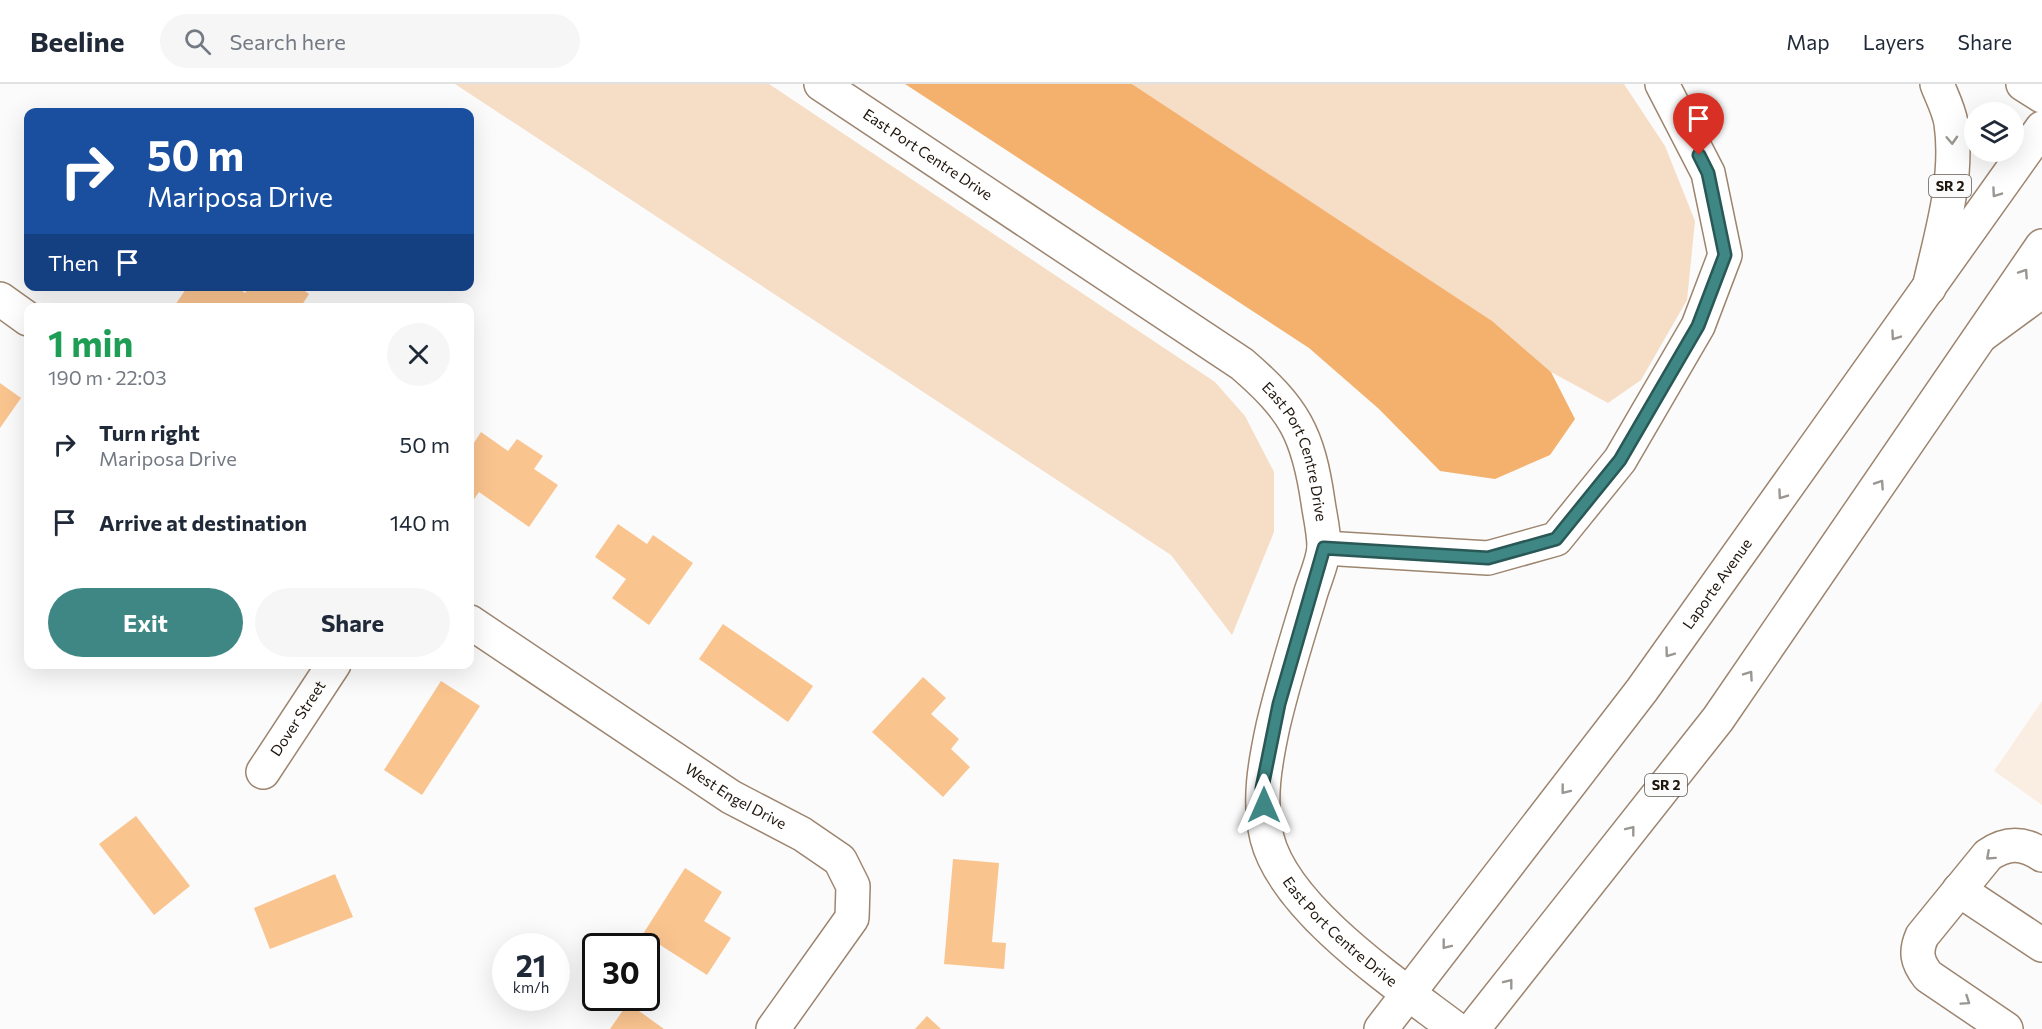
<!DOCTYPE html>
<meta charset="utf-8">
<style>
:root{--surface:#fff;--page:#f6f6f7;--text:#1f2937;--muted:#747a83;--line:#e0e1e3;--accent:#3f8784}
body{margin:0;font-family:Commissioner,sans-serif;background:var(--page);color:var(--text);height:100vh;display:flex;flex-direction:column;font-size:22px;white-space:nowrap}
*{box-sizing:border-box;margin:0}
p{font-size:20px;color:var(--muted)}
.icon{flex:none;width:33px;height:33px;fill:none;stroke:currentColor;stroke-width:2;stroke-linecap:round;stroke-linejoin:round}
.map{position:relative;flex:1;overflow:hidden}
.sheet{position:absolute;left:24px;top:219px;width:450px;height:366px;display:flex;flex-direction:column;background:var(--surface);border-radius:12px;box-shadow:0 6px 24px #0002}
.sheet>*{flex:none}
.guide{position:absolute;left:24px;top:24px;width:450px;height:183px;border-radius:12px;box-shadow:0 6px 24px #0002;background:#1a4fa0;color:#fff;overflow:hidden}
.buttons{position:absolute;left:1964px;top:18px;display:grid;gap:12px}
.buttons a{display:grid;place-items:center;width:60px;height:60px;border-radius:50%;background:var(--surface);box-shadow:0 6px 24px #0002;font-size:30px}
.speed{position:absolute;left:492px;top:849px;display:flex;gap:12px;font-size:30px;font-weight:700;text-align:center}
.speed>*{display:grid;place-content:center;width:78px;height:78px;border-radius:50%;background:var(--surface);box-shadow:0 6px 24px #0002;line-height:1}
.speed small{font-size:15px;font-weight:400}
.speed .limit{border:3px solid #111;border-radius:9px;background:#fff;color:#111}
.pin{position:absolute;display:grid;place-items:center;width:51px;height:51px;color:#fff;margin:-62px -26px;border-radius:50% 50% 50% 0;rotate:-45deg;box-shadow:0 0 6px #0007}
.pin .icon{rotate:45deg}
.me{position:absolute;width:66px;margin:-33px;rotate:0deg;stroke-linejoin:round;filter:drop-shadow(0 0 4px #0008)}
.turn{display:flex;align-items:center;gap:21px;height:126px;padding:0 24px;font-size:27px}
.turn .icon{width:78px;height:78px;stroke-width:2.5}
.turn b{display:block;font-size:42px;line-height:51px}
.then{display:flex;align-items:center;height:57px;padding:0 24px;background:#0003;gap:12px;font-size:22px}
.round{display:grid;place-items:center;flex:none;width:63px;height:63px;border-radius:32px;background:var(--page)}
.headline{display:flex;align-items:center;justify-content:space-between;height:102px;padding:0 24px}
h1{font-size:36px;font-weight:700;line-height:45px;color:#1e9e55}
.action{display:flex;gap:12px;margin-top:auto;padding:12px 24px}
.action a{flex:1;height:69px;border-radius:36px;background:var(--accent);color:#fff;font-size:24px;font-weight:700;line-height:69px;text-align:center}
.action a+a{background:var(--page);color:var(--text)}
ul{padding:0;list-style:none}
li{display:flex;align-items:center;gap:18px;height:78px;padding:0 24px}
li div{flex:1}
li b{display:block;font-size:22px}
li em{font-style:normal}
header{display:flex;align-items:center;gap:36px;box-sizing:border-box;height:84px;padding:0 30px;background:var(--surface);border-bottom:2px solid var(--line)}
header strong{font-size:28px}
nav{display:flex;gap:33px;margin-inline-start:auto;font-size:21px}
.search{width:420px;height:54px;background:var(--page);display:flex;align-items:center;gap:15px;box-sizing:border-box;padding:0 21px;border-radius:33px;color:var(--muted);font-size:22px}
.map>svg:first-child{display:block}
</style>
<header>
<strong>Beeline</strong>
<div class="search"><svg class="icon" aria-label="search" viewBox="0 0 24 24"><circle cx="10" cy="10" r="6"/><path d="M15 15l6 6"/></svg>Search here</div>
<nav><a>Map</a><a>Layers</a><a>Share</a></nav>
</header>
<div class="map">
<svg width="2042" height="945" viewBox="0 0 2042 945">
<rect width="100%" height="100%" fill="#fbfbfb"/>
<path fill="#faede1" d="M2042,617V721L1994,687Z"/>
<path fill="#f6ddc5" d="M455,0H769L1215,298L1245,332L1274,388V448L1232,551L1171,471Z
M1132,0H1624L1665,62L1695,137L1687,216L1641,296L1608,319L1551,288L1491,237Z"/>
<path fill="#f4b16e" d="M905,0H1132L1492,237L1551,288L1575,335L1550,371L1495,395L1440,387L1379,325L1309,264Z"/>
<path fill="#fac48f" d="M188,202H235L245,209L250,202H298L309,210L300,224H173Z
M0,299L21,314L0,344Z
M481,348L508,367L517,355L543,372L534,385L558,401L529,443L479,408L472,418L470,416V365Z
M618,440L647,460L653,451L693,479L649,541L612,514L626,495L595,473Z
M723,540L813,602L788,638L699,575Z
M923,593L946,614L931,630L959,655L951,665L970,683L943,713L872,648Z
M441,597L480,622L422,711L384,686Z
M136,732L190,802L154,831L99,760Z
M953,775L999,779L992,858L1006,859L1004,885L944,880Z
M685,784L722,808L704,837L731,854L707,891L643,850Z
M335,790L353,833L270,865L254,824Z
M628,919L664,945H610Z
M927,932L941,945H915Z"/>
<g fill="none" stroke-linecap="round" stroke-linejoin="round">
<g stroke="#9d856f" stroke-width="36">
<g id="minor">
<path id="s1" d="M821,0L1242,280C1294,325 1308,349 1318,418C1320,432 1324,448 1324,463C1323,479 1313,499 1309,515C1296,557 1283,599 1273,642C1265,679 1258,717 1267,754C1285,826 1398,901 1456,945"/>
<path d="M0,215L28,235"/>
<path d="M1324,464L1488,474L1556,455L1620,376L1698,242L1725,171L1708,89L1662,0"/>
<path id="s2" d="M470,538L731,713L802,750L840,776L853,802L852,834L773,945"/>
<path id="s3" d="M263,688L334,580"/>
<path d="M1959,806L2042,861"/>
<path d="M2006,945L1928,892C1917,878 1915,868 1922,852L1988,771C2007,758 2023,758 2042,771"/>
</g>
</g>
<g stroke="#9d856f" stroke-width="36">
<g id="major">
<path id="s4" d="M1381,945L1642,606L2042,44"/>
<path d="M1473,945L1718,635L2042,162"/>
</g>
</g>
<g stroke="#9d856f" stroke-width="36">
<path id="highway" d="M2023,0L2042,12
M1929,204C1941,151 1959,94 1951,39C1949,26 1942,13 1937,0
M1982,251L2042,207"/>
</g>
<use href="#minor" stroke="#fff" stroke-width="33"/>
<use href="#major" stroke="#fff" stroke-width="33"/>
<use href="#highway" stroke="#fff" stroke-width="33"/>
</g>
<defs><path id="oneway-chevron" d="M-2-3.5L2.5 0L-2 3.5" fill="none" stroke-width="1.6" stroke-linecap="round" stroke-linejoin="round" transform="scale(1.5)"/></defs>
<g stroke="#9a9692">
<use href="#oneway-chevron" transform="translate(1952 56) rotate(87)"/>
<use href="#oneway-chevron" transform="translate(1996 109) rotate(125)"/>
<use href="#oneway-chevron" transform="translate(2024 189) rotate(-56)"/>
<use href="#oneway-chevron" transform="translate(1895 252) rotate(125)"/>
<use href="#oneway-chevron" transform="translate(1880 400) rotate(-56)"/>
<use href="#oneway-chevron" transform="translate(1782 411) rotate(125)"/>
<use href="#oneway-chevron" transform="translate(1669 569) rotate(126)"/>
<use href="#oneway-chevron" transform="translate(1749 591) rotate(-55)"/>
<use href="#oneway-chevron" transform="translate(1565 706) rotate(128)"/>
<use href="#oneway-chevron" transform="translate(1631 746) rotate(-52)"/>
<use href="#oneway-chevron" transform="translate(1990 772) rotate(138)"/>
<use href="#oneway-chevron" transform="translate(1446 861) rotate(128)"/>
<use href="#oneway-chevron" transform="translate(1509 899) rotate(-52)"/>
<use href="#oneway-chevron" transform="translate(1966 917) rotate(34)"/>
</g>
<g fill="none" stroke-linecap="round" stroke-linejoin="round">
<g stroke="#295856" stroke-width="15">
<path id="route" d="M1264,721L1262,704L1279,620L1324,464L1488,474L1556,455L1620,376L1698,242L1725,171L1708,89L1699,71"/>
</g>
<use href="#route" stroke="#3f8784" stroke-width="10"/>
</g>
<g text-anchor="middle" stroke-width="4.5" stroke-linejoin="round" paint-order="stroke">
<g fill="#fbfbfb" stroke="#605a54" stroke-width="1.5">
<rect x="1929" y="91" width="42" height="22" rx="4.5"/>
<rect x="1645" y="690" width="42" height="22" rx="4.5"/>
</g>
<g font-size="14" font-weight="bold" fill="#1e150c">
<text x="1950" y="107">SR 2</text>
<text x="1666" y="706">SR 2</text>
</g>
<g font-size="15" fill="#1e150c" stroke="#fbfbfb">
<text dy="5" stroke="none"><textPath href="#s1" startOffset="128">East Port Centre Drive</textPath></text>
<text dy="5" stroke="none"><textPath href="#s1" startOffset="612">East Port Centre Drive</textPath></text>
<text dy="5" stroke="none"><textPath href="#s4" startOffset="558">Laporte Avenue</textPath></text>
<text dy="5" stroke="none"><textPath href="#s3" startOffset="64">Dover Street</textPath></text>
<text dy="5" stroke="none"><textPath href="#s2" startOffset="318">West Engel Drive</textPath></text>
<text dy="5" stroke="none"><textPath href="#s1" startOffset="1134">East Port Centre Drive</textPath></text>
</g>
</g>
</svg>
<div class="buttons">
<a><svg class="icon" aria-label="layers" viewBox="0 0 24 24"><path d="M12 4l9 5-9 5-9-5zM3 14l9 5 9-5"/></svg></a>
</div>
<div class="speed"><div>21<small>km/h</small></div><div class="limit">30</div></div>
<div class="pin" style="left:1699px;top:71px;background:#d93025"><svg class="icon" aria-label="arrive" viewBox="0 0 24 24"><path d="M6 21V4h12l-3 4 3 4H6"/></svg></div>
<svg class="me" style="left:1264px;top:721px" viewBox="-20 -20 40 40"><path d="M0-17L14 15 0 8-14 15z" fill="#3f8784" stroke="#fff" stroke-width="4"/></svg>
<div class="guide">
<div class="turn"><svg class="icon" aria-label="right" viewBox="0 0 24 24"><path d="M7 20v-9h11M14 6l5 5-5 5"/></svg><div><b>50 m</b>Mariposa Drive</div></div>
<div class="then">Then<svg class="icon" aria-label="arrive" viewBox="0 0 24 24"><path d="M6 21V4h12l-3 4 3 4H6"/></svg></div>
</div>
<section class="sheet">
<div class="headline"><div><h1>1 min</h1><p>190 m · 22:03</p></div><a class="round"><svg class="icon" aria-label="close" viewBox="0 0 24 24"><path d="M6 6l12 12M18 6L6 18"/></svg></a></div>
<ul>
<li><svg class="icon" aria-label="right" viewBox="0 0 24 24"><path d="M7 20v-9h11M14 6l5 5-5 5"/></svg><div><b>Turn right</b><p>Mariposa Drive</p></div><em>50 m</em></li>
<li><svg class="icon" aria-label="arrive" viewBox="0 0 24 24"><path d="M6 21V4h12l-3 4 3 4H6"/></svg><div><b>Arrive at destination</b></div><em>140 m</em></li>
</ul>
<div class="action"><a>Exit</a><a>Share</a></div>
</section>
</div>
